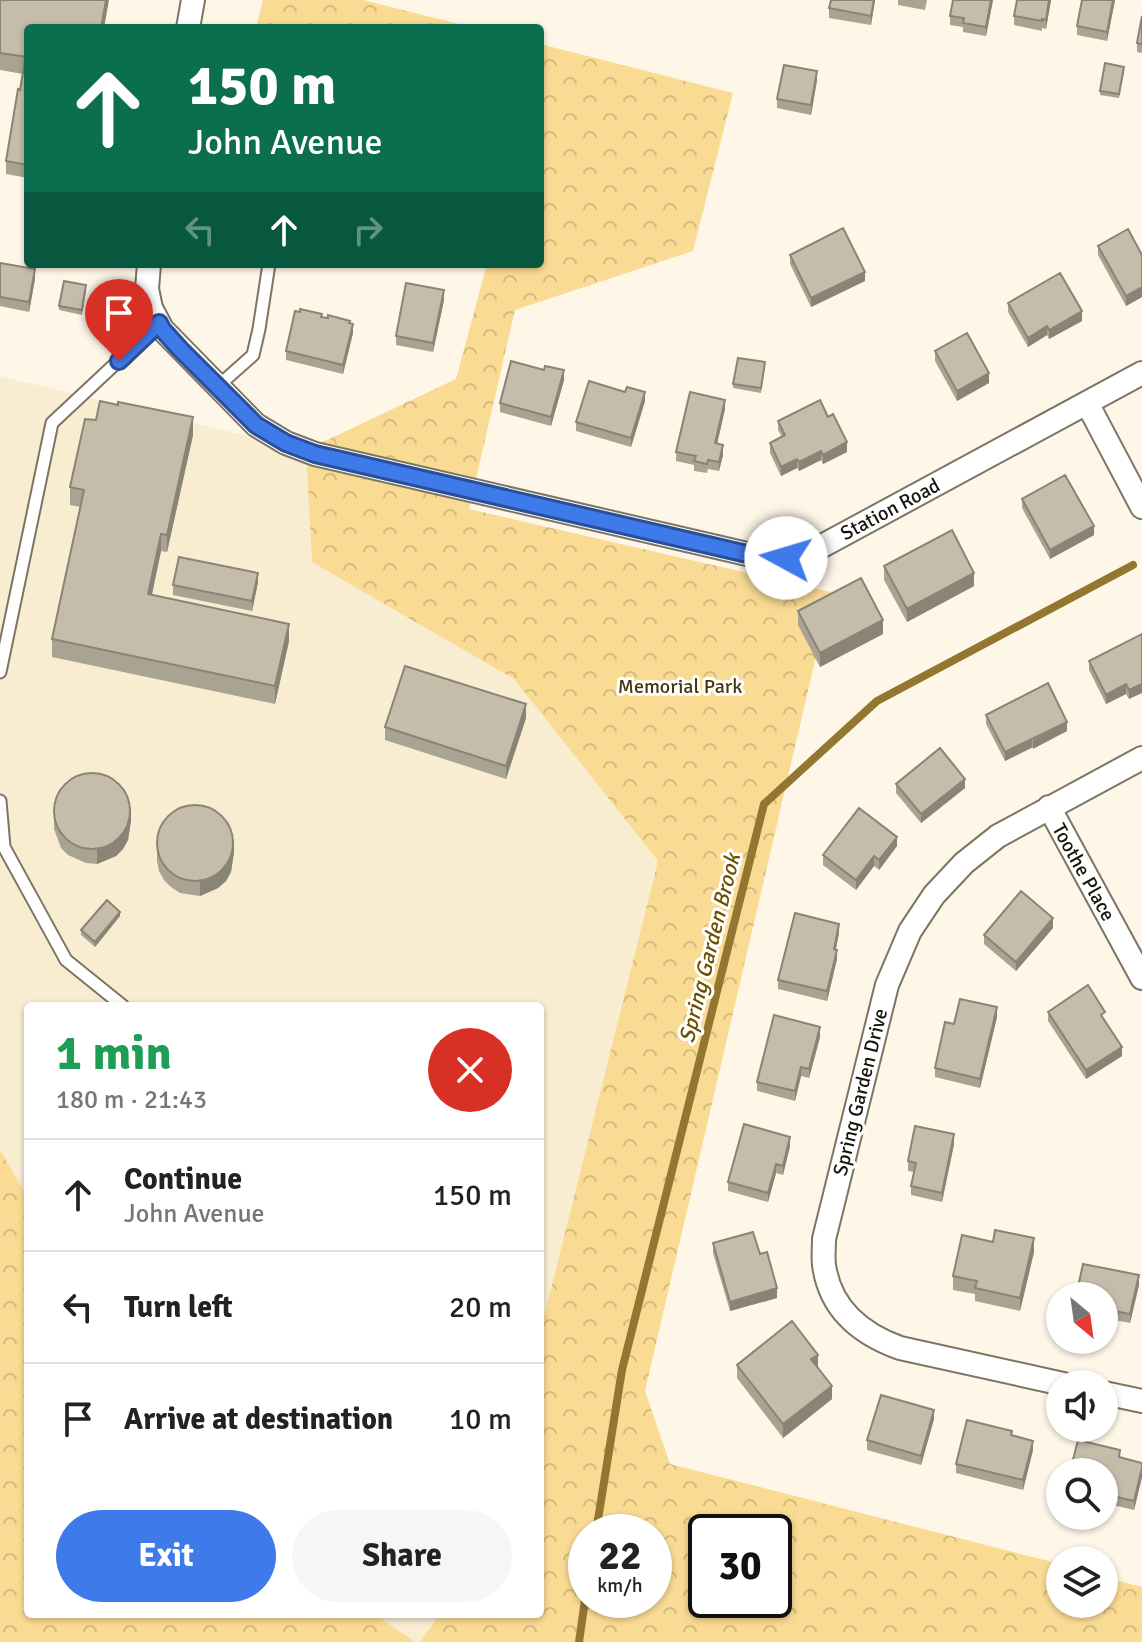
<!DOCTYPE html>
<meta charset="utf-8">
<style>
:root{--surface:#fff;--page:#f6f6f6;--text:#222;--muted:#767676;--line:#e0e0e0;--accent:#3f7aea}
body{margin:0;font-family:Signika,sans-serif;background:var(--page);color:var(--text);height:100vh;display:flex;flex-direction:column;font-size:30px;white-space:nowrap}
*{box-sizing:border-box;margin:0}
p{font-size:26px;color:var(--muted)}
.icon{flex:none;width:44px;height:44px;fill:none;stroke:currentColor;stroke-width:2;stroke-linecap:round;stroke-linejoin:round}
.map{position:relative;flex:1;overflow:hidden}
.drawer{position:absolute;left:24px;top:1002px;width:520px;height:616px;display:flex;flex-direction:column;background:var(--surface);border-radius:8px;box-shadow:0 2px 6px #0004}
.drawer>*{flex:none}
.banner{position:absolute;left:24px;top:24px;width:520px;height:244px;border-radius:8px;box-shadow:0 2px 6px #0004;background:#0b6e4f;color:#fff;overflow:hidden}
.needle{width:52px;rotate:151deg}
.controls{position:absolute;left:1046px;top:1282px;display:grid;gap:16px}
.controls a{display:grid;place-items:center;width:72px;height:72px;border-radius:50%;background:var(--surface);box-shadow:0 2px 6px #0004;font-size:40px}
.speed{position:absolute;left:568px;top:1514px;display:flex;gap:16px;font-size:40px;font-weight:700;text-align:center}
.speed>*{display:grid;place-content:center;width:104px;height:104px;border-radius:50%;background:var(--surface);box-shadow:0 2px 6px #0004;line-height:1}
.speed small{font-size:20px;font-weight:400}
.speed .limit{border:4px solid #111;border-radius:12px;background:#fff;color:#111}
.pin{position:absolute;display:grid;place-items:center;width:68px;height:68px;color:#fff;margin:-82px -34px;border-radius:50% 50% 50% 0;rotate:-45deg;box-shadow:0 0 8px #0007}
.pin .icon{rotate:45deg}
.me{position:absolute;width:88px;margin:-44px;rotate:276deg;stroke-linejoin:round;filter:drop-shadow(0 0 6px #0008)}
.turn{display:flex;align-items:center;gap:28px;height:168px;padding:0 32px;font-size:36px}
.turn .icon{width:104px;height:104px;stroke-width:2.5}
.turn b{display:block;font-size:56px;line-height:68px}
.lanes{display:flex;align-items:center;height:76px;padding:0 32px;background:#0003;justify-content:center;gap:40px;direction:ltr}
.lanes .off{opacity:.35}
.round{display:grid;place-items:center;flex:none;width:84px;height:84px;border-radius:42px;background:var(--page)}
.head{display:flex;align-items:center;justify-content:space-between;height:136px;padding:0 32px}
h1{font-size:48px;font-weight:800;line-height:60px;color:#1e9e55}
.button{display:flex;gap:16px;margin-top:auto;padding:16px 32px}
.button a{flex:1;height:92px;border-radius:48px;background:var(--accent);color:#fff;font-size:32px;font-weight:800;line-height:92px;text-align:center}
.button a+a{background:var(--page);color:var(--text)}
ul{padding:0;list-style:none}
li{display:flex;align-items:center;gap:24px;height:112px;padding:0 32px;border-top:2px solid var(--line)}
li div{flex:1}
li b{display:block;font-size:30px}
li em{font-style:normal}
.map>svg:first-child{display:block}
</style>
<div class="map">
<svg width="1142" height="1642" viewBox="0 0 1142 1642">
<defs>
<pattern id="forest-crowns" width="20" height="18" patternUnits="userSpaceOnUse" patternTransform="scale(2)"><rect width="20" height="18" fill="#fadb94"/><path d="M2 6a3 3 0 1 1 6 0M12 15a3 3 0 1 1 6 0" fill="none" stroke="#d6bb7e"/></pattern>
</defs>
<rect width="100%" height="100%" fill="#fef7e7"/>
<path fill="#f8ecd1" d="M0,376L306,450L312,562L514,679L658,861L540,1333V1006H28V1198L0,1150Z
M375,1614H440L420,1642H415Z"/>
<path fill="url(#forest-crowns)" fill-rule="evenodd" d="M263,0H363L475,28H256Z
M540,44L733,93L693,251L515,310L469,509L831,592L645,1391L670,1464L1060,1564V1604H1104V1577L1142,1587V1642H420L440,1614H540V1333L658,861L514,679L312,562L306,450L456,379L487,264H540ZM586,1532H654V1600H586ZM706,1532H774V1600H706Z
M0,1150L28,1198V1614H375L415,1642H0Z"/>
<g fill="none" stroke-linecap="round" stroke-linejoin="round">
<path stroke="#937731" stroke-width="8" d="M596,1532L622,1370L764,804L877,701L1133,565
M579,1642L586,1593"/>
<g stroke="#7c7563" stroke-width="15">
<path id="service" d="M217,387L253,355L259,329L269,264
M0,672L52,423L159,323
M0,801L4,847L66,960L123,1006"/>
</g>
<g stroke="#7c7563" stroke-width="26">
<path id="minor" d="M188,28L193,0
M149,264L147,289L151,308L162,329L256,425L286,443L315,454L760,557L786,558L811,552L1142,373
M1087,403L1142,507
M1049,807L1142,978
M1063,1384L900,1348C861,1334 830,1309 824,1265C823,1257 824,1248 824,1239L887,985L910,931L934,895L964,863L998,836L1142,758
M1104,1393L1142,1401"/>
</g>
<use href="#service" stroke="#fff" stroke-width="11"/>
<use href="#minor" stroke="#fff" stroke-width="22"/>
</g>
<path fill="#a9a392" d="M0,0L28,28V178L6,174V161L23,74L0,70Z
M875,0L871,25L829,18V8Z
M898,0H927L925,10L898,5Z
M953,0H993L986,36L963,32V27L950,25V16Z
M1017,0H1051L1046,29L1042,28V31L1014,25V16Z
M1115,0L1107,41L1077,35V26Z
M1142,16V53L1137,52V43Z
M1124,71L1119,98L1100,95V91Z
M817,80L811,115L777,108V99Z
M1098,246L1142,255V297L1126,306L1098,255Z
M790,255L865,281L811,307L790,264Z
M0,263L35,279L29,312L0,306Z
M86,290L82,315L59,310V306Z
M444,300L433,352L396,345V336Z
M1008,303L1082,321L1049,339L1047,335L1028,347L1008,312Z
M322,317L350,323L353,333L343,374L286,360V351Z
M935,351L989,383L957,401L935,361Z
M765,367L761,393L733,388V384Z
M544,370L564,380L551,426L500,412V403Z
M645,401L631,447L576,431V422Z
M725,409L717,444L723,455L719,471L708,469L707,473L694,471V465L676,461V452Z
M778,421L847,452L823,464L821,460L799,471L797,468L781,476L770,453V443L782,437L778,430Z
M193,435L167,552L161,551L152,595L289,641L275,704L52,657V639L81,507L70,505V487Z
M1022,499L1094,535L1050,559L1022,508Z
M884,566L974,586L907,622L884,580Z
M258,582L252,611L173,595V585Z
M798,611L883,634L820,667L798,625Z
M1142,634L1129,699L1126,694L1106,704L1089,670V661Z
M986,715L1067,731L1005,761L986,724Z
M526,718L506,779L385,740V727Z
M896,784L965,788L921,823L896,793Z
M54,816L131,821L128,840L123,849L116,856L97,864L86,863L68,855L61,848L54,829Z
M897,846L879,870L874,866L856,890L823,865V855Z
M157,848L234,852L231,872L226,881L218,888L200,896L180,893L171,887L164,880L159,871L157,861Z
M120,916L95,947L81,935V930Z
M1053,928L1016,971L984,944V935Z
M839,933L836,949L837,959L827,1001L778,989V980Z
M1048,1012L1105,1021L1122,1056L1086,1079L1048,1021Z
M997,1017L980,1088L935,1077V1068L954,1024Z
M820,1037L809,1078L801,1076L795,1101L757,1091V1082Z
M954,1144L942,1202L911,1195V1186L914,1172L908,1171V1161Z
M790,1146L783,1175L776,1173L768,1202L728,1191V1182Z
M713,1243L760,1254L777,1298L730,1311L713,1253Z
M1034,1252L1020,1311L975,1301V1294L953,1290V1276Z
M1139,1285L1130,1323L1109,1319L1107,1327H1104V1296Z
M737,1365L818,1367L832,1399L783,1438L737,1378Z
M934,1419L921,1465L867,1450V1440Z
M1012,1436L1033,1450L1023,1490L956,1473V1464Z
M1120,1457L1142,1463V1477L1134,1510L1104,1503V1472Z"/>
<path fill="#8a8477" d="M106,0H109L104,28H101Z
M874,0H875L871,25V16Z
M991,0H993L986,36V27Z
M1049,0H1051L1046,29V20Z
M1113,0H1115L1107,41V32Z
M817,71V80L811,115V105Z
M35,269V279L29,312V302Z
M865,272V281L811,307V298Z
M1142,287V297L1126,306V296Z
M444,290V300L433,352V343Z
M1082,311V321L1049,339V330Z
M353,324V333L343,374V365Z
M1047,326V335L1028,347V338Z
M564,370V380L551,426V417Z
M989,373V383L957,401V391Z
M645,392V401L631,447V438Z
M725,400V409L715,453V443Z
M193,417V435L167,552V535Z
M847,442V452L823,464V455Z
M723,445V455L719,471V462Z
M821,451V460L799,471V462Z
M797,459V468L781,476V467Z
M1094,526V535L1050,559V550Z
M161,534V551L148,612V594Z
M258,573V582L252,611V601Z
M974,573V586L907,622V609Z
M883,620V634L820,667V653Z
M289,624V641L275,704V686Z
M1126,684V694L1106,704V695Z
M1142,684V693L1129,699V690Z
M526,704V718L506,779V766Z
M1067,722V731L1033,749V740Z
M1032,738V747L1005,761V752Z
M965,779V788L921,823V814Z
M131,807V821L128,840L123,849L116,856L97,864V850Z
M897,837V846L879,870V860Z
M234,839V852L231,872L226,881L218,888L200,896V882Z
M874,856V866L856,890V880Z
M120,912V916L95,947V942Z
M1053,918V928L1016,971V962Z
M839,924V933L834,958V949Z
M837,950V959L827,1001V991Z
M997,1007V1017L980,1088V1079Z
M820,1027V1037L809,1078V1069Z
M1122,1047V1056L1086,1079V1070Z
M801,1067V1076L795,1101V1091Z
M954,1134V1144L942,1202V1193Z
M790,1137V1146L783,1175V1166Z
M776,1164V1173L768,1202V1193Z
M1034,1238V1252L1020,1311V1298Z
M1139,1275V1285L1130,1323V1314Z
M777,1288V1298L730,1311V1302Z
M818,1355V1368L811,1359Z
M832,1386V1399L783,1438V1424Z
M934,1410V1419L921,1465V1456Z
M1033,1441V1450L1023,1490V1480Z
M1142,1468V1477L1134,1510V1501Z"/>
<path fill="#c5bdaa" stroke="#8a8477" stroke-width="2" d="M0,0H106L101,28H28V57L0,53Z
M831,0H874L871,16L829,8Z
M953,0H991L986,27L963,23L964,18L950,16Z
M1017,0H1049L1046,20L1042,19V21L1014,16Z
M1082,0H1113L1107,32L1077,26Z
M1142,16V44L1137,43Z
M25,61H28V165L6,161L18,89L20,90Z
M1105,63L1124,67L1119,94L1100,91Z
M784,65L817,71L811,105L777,99Z
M843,228L865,272L811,298L790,255Z
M1128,229L1142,255V287L1126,296L1098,246Z
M0,263L35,269L29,302L0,297Z
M1060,273L1082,311L1049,330L1047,326L1028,338L1008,303Z
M64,281L86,285L82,310L59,306Z
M406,283L444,290L433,343L396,336Z
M300,309L322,314L321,317L328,318V315L350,321L349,323L353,324L343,365L286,351L295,311L300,312Z
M967,333L989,373L957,391L935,351Z
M738,358L765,362L761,388L733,384Z
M511,361L544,370L545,366L564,370L551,417L500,403Z
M589,381L625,392L627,387L645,392L631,438L576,422Z
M690,392L725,400L715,443L723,445L719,462L708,460L707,464L694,461L696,456L676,452Z
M820,400L828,417L833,414L847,442L823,455L821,451L799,462L797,459L781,467L770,443L785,435L778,421Z
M100,401L118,405V402L193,417L167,535L161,534L148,594L289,624L275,686L52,639L84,490L70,487L85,419L96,420Z
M1065,475L1094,526L1050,550L1022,499Z
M952,530L974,573L907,609L884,566Z
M179,557L258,573L252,601L173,585Z
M861,578L883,620L820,653L798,611Z
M1142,634V684L1129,690L1126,684L1106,695L1089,661Z
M405,666L526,704L506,766L385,727Z
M1048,683L1067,722L1005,752L986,715Z
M940,748L965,779L921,814L896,784Z
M54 811a38 38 0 1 1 76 0a38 38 0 1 1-76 0Z
M157 843a38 38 0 1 1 76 0a38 38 0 1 1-76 0Z
M859,808L897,837L879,860L874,856L856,880L823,855Z
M1021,891L1053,918L1016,962L984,935Z
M107,900L120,912L95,942L81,930Z
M795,913L839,924L834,949L837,950L827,991L778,980Z
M1088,985L1105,1012L1101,1015L1122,1047L1086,1070L1048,1012Z
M960,999L997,1007L980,1079L935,1068L945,1022L954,1024Z
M774,1015L820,1027L809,1069L801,1067L795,1091L757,1082Z
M744,1124L790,1137L783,1166L776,1164L768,1193L728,1182Z
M915,1126L954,1134L942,1193L911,1186L916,1163L908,1161Z
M995,1230L1034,1238L1020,1298L975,1288L977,1281L953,1276L962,1235L993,1242Z
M753,1232L760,1254L767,1252L777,1288L730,1302L713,1243Z
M1083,1264L1139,1275L1130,1314L1109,1310L1107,1318L1104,1317V1296H1076Z
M792,1321L818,1355L811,1359L832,1386L783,1424L737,1365Z
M881,1395L934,1410L921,1456L867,1440Z
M967,1420L1012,1431L1011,1435L1033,1441L1023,1480L956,1464Z
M1078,1440L1120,1450L1119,1457L1142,1463V1468L1134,1501L1104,1494V1472H1070Z"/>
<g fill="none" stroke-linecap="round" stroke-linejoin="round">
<g stroke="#294f98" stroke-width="20">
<path id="route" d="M119,361L159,323L162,329L180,349L256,425L286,443L315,454L760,557L786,558"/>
</g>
<use href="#route" stroke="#3f7aea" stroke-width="14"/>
</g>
<g text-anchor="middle" stroke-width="6" stroke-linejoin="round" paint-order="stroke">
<g font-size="20" fill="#17140d" stroke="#fff">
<text transform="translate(890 509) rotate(-28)" y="7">Station Road</text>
<text transform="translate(1084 872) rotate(61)" y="7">Toothe Place</text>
<text transform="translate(860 1092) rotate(-76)" y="7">Spring Garden Drive</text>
</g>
<g font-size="20" fill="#46360d" stroke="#fff">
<text x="680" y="693">Memorial Park</text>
</g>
<g font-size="22" font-style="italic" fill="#6a5001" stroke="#fff">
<text transform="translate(709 948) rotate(-76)" y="8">Spring Garden Brook</text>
</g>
</g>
</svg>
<div class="controls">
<a><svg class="needle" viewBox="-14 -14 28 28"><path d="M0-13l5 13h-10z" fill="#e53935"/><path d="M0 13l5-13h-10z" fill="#767676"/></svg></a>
<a><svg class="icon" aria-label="sound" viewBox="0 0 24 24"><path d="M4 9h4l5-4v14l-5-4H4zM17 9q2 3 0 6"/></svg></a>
<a><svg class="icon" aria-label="search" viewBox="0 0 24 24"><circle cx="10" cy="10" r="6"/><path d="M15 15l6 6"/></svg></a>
<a><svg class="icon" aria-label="layers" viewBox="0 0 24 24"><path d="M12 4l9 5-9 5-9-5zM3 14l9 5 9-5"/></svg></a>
</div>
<div class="speed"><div>22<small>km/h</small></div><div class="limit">30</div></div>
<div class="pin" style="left:119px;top:361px;background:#d93025"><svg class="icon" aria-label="arrive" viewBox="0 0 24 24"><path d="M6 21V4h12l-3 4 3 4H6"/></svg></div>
<svg class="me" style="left:786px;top:558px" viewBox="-20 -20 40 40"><circle r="19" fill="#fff"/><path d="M0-13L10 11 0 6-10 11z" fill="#3f7aea"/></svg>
<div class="banner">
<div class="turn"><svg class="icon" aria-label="ahead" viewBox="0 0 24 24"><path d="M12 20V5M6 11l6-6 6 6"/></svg><div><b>150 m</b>John Avenue</div></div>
<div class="lanes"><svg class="icon off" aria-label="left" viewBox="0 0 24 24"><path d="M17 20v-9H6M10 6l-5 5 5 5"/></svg><svg class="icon" aria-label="ahead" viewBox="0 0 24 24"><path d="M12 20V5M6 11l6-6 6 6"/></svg><svg class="icon off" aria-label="right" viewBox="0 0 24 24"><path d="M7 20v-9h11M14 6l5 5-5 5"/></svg></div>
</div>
<section class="drawer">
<div class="head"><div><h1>1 min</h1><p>180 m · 21:43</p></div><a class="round" style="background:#d93025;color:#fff"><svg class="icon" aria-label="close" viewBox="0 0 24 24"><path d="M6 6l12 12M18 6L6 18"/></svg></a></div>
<ul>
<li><svg class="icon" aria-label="ahead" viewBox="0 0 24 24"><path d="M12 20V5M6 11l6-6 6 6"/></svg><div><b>Continue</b><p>John Avenue</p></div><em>150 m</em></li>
<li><svg class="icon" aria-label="left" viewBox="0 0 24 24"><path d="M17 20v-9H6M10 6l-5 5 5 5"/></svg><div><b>Turn left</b></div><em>20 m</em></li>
<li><svg class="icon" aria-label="arrive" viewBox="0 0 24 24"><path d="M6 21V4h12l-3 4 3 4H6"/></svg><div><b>Arrive at destination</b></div><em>10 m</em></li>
</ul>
<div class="button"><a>Exit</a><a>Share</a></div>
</section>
</div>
